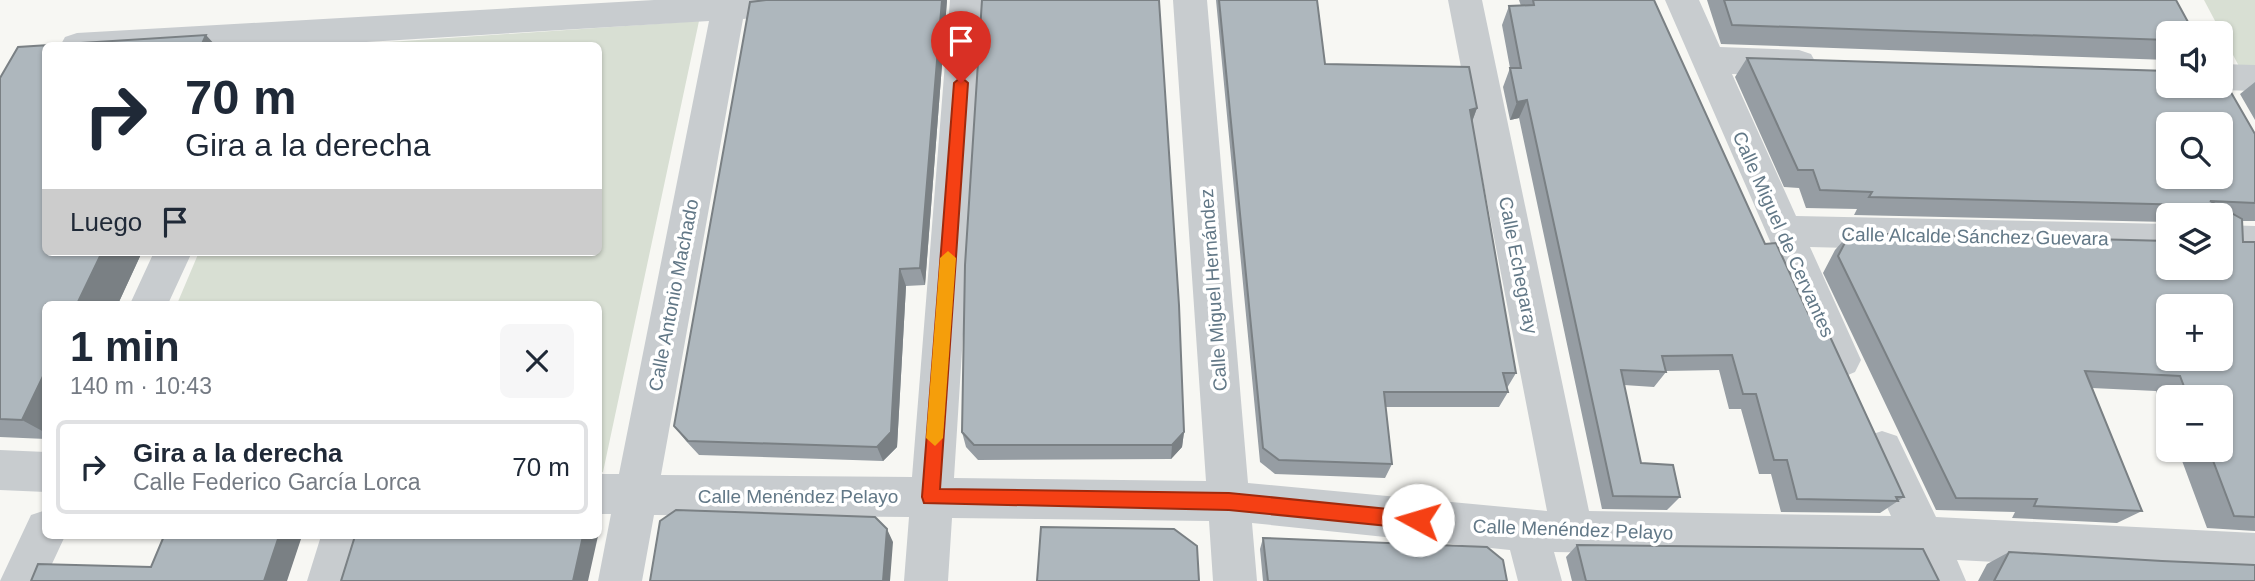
<!DOCTYPE html>
<html lang="es">
<meta charset="utf-8">
<style>
:root{--surface:#fff;--page:#f6f6f7;--text:#1f2937;--muted:#747a83;--line:#e0e1e3}
body{margin:0;font-family:Helvetica,sans-serif;background:var(--page);color:var(--text);height:100vh;display:flex;flex-direction:column;font-size:26px;white-space:nowrap}
*{box-sizing:border-box;margin:0}
p{font-size:23px;color:var(--muted)}
.icon{flex:none;width:38px;height:38px;fill:none;stroke:currentColor;stroke-width:2;stroke-linecap:round;stroke-linejoin:round}
.map{position:relative;flex:1;overflow:hidden}
.details{position:absolute;left:42px;top:301px;width:560px;height:238px;display:flex;flex-direction:column;background:var(--surface);border-radius:10px;box-shadow:0 2px 5px #0004}
.details>*{flex:none}
.guide{position:absolute;left:42px;top:42px;width:560px;height:214px;border-radius:10px;box-shadow:0 2px 5px #0004;background:#fff;color:var(--text);overflow:hidden}
.fabs{position:absolute;left:2156px;top:21px;display:grid;gap:14px}
.fabs a{display:grid;place-items:center;width:77px;height:77px;border-radius:10px;background:var(--surface);box-shadow:0 2px 5px #0004;font-size:35px}
.pin{position:absolute;display:grid;place-items:center;width:60px;height:60px;color:#fff;margin:-72px -30px;border-radius:50% 50% 50% 0;rotate:-45deg;box-shadow:0 0 7px #0007}
.pin .icon{rotate:45deg}
.me{position:absolute;width:77px;margin:-38px;rotate:276deg;stroke-linejoin:round;filter:drop-shadow(0 0 5px #0008)}
.turn{display:flex;align-items:center;gap:24px;height:147px;padding:0 28px;font-size:32px}
.turn .icon{width:91px;height:91px;stroke-width:2.5}
.turn b{display:block;font-size:49px;line-height:60px}
.then{display:flex;align-items:center;height:66px;padding:0 28px;background:#0003;gap:14px;font-size:26px}
.round{display:grid;place-items:center;flex:none;width:74px;height:74px;border-radius:10px;background:var(--page)}
.overview{display:flex;align-items:center;justify-content:space-between;height:119px;padding:0 28px}
h1{font-size:42px;font-weight:600;line-height:52px}
ul{padding:0;list-style:none}
li{display:flex;align-items:center;gap:21px;height:94px;margin:0 14px 10px;padding:0 14px;border:4px solid var(--line);border-radius:10px}
li div{flex:1}
li b{display:block;font-size:26px}
li em{font-style:normal}
.map>svg:first-child{display:block}
</style>
<div class="map">
<svg width="2255" height="581" viewBox="0 0 2255 581">
<rect width="100%" height="100%" fill="#f7f7f3"/>
<path fill="#d8dfd3" d="M2204,0H2255V72H2242Z
M699,21L603,472H598V304H177L199,252H598V46L345,45Z"/>
<g fill="none" stroke-linecap="round" stroke-linejoin="round">
<path fill="#c8cccf" fill-rule="evenodd" d="M654,0H837L832,9L820,12L743,19L661,475L912,477L950,0H984L954,478L1206,481L1173,0H1207L1248,483L1547,511L1448,0H1482L1589,511L1891,516L1861,450L1867,436L1882,431L1897,436L1936,517L2255,533V575L1957,560L1966,581H1921L1911,558L1554,552L1562,581H1518L1510,550L1252,523L1257,581H1213L1209,521L952,518L948,581H904L909,517L654,515L642,581H598L611,514H598V474H619L709,21L301,46H60L65,37L77,33Z
M1665,0H1699L1720,47L1799,50L1811,54L1816,63L1811,72L1799,76L1732,74L1796,216L2168,224V256L1810,247L1861,360L1855,372L1841,378L1827,372Z
M2221,64L2255,65V91L2221,90L2209,86H2221Z
M2221,225L2255,226V258L2221,257Z
M154,252H192L168,304H130Z
M0,450L46,452V492L0,490Z
M46,510V536H65L44,581H0L31,515Z
M321,536H364L351,581H307Z"/>
</g>
<path fill="#969da3" d="M947,0L925,285L906,286L897,447L883,461L699,455L686,441L674,426Z
M1216,0H1317L1325,64L1477,108L1472,122L1516,373L1507,388L1508,392L1499,407H1385L1392,464L1385,478L1275,474L1260,462Z
M1519,0H1635L1765,244L1807,310L1814,302L1904,497L1880,513L1781,512L1771,474H1759L1741,409H1729L1719,370L1666,371V372L1654,387L1624,385L1641,463L1680,497L1667,510L1602,509L1519,118L1510,120L1503,87L1510,68L1502,25L1509,6H1521Z
M1707,0H2176L2168,33V60L1721,44Z
M1747,58L2255,134V221H2242L2243,242H2255V531L2207,528L2178,450H2221V397H2168V424L2156,391L2092,388L2142,511L2117,523L2012,518L2015,512L1936,510L1823,273L1835,250L1850,233L2168,268L2221,215H2168V222L1854,215L1857,209L1806,208L1799,188L1784,187L1735,77Z
M0,78L142,252L118,304H46V439L0,437Z
M2255,82V120L2240,94Z
M962,432H1184L1182,447L1171,459L978,460L966,447Z
M1263,538L1507,581H1263L1260,549Z
M1577,545L1939,581H1572L1566,557Z
M2009,552L2162,561L2255,581H1978L1987,564Z"/>
<path fill="#7a8084" d="M942,0H947L925,285L920,268Z
M206,35L216,46H201Z
M1527,100L1519,118L1510,120L1517,102Z
M1477,108L1470,127V110Z
M102,252H142L118,304H77Z
M900,269L906,286L897,447L883,461L877,447Z
M46,370V433L22,420Z
M1184,432L1182,447L1171,459L1172,445Z
M887,529L893,542L890,581H883Z
M279,536H302L287,581H264Z
M583,536H598L588,581H573Z"/>
<path fill="#aeb7bd" stroke="#7a8084" stroke-width="2" fill-rule="evenodd" d="M766,0H942L920,268L900,269L891,432L877,447L688,441L674,426L750,2Z
M982,0H1159L1179,305L1184,432L1172,445H974L962,432L965,265Z
M1219,0H1317L1325,64L1469,67L1477,108L1470,110L1516,373H1503L1508,392H1384L1392,464L1279,460L1263,448Z
M1533,0H1654L1765,244L1776,243L1808,313L1814,302L1904,497H1896L1898,501L1797,499L1787,460H1774L1756,394H1743L1732,355L1662,356L1666,372L1621,370L1641,463L1673,465L1680,497L1613,496L1527,100L1517,102L1510,68H1521L1509,6L1534,5Z
M1724,0H2176L2194,33H2168V40L1732,25Z
M206,35L201,46H46V252H102L77,304H46V370L22,420L0,419V78L18,47Z
M1747,58L2168,71V86H2221V75L2255,134V203L2210,201L2242,219L2243,242H2255V517L2234,516L2209,450H2221V397H2188L2180,376L2085,371L2142,511L2034,506L2037,499L1956,498L1838,256L1850,233L2168,241V268H2221V215H2193L2192,205L1869,197L1872,192L1820,190L1813,170H1798ZM2168,124H2221V177H2168ZM2168,306H2221V359H2168Z
M676,510L875,517L887,529L883,581H650L660,521Z
M1041,527L1174,529L1197,546L1199,581H1037Z
M164,536H279L264,581H31L38,564L151,567Z
M355,536H583L573,581H341Z
M1263,538L1487,547L1503,560L1507,581H1268Z
M1577,545L1923,549L1939,581H1586Z
M2009,552L2162,561L2255,565V581H1994Z"/>
<path fill="#f54014" stroke="#9f2a0d" stroke-width="2" d="M961,77L968,83L940,489L1229,493L1418,512L1424,514L1427,520L1424,526L1418,529L1229,510L924,503L922,497L954,83Z"/>
<path fill="#f59e0b" d="M948,251L956,258L943,438L935,446L926,438L940,258Z"/>
<g text-anchor="middle" stroke-width="7" stroke-linejoin="round" paint-order="stroke">
<g font-size="19" fill="#627887" stroke="#fff">
<text transform="translate(1784 234) rotate(66)" y="7">Calle Miguel de Cervantes</text>
<text transform="translate(1975 236) rotate(1)" y="7">Calle Alcalde Sánchez Guevara</text>
<text transform="translate(1519 265) rotate(79)" y="7">Calle Echegaray</text>
<text transform="translate(1213 290) rotate(-94)" y="7">Calle Miguel Hernández</text>
<text transform="translate(673 295) rotate(-79)" y="7">Calle Antonio Machado</text>
<text x="798" y="503">Calle Menéndez Pelayo</text>
<text transform="translate(1573 529) rotate(2)" y="7">Calle Menéndez Pelayo</text>
</g>
</g>
</svg>
<div class="fabs">
<a><svg class="icon" aria-label="sound" viewBox="0 0 24 24"><path d="M4 9h4l5-4v14l-5-4H4zM17 9q2 3 0 6"/></svg></a>
<a><svg class="icon" aria-label="search" viewBox="0 0 24 24"><circle cx="10" cy="10" r="6"/><path d="M15 15l6 6"/></svg></a>
<a><svg class="icon" aria-label="layers" viewBox="0 0 24 24"><path d="M12 4l9 5-9 5-9-5zM3 14l9 5 9-5"/></svg></a>
<a>+</a>
<a>−</a>
</div>
<div class="pin" style="left:961px;top:83px;background:#d93025"><svg class="icon" aria-label="arrive" viewBox="0 0 24 24"><path d="M6 21V4h12l-3 4 3 4H6"/></svg></div>
<svg class="me" style="left:1418px;top:520px" viewBox="-20 -20 40 40"><circle r="19" fill="#fff"/><path d="M0-13L10 11 0 6-10 11z" fill="#f54014"/></svg>
<div class="guide">
<div class="turn"><svg class="icon" aria-label="right" viewBox="0 0 24 24"><path d="M7 20v-9h11M14 6l5 5-5 5"/></svg><div><b>70 m</b>Gira a la derecha</div></div>
<div class="then">Luego<svg class="icon" aria-label="arrive" viewBox="0 0 24 24"><path d="M6 21V4h12l-3 4 3 4H6"/></svg></div>
</div>
<section class="details">
<div class="overview"><div><h1>1 min</h1><p>140 m · 10:43</p></div><a class="round"><svg class="icon" aria-label="close" viewBox="0 0 24 24"><path d="M6 6l12 12M18 6L6 18"/></svg></a></div>
<ul>
<li><svg class="icon" aria-label="right" viewBox="0 0 24 24"><path d="M7 20v-9h11M14 6l5 5-5 5"/></svg><div><b>Gira a la derecha</b><p>Calle Federico García Lorca</p></div><em>70 m</em></li>
</ul>
</section>
</div>
